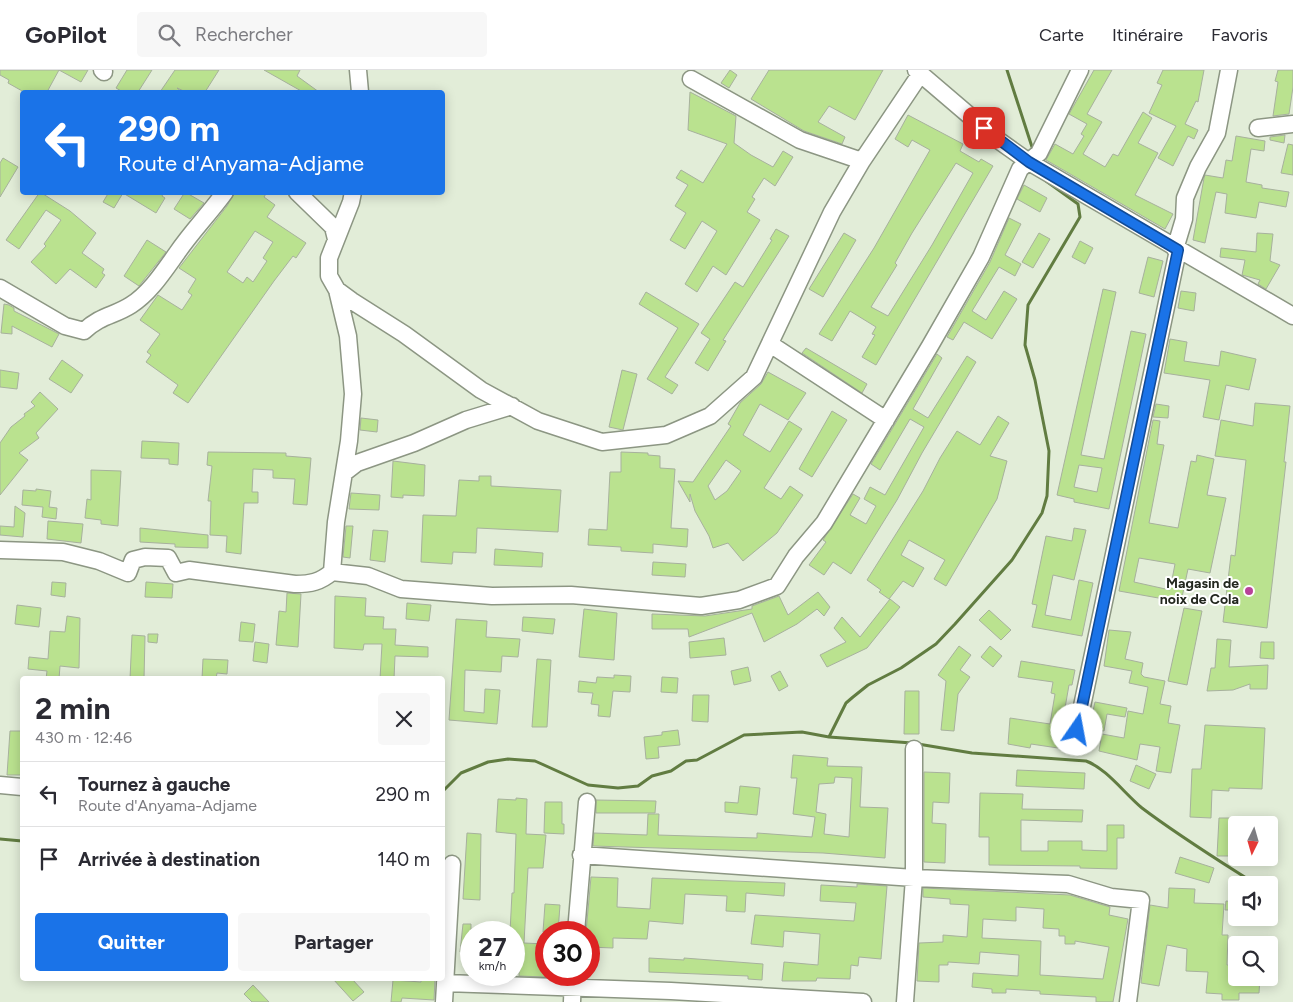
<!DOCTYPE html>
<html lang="fr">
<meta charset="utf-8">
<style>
:root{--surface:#fff;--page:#f7f7f7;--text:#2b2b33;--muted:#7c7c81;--line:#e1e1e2;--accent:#1a73e8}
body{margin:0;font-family:Figtree,sans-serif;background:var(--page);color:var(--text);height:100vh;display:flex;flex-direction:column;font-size:19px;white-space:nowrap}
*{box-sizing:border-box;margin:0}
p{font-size:16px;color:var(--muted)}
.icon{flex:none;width:28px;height:28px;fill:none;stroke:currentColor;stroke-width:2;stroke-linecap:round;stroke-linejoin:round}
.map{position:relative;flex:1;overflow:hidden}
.details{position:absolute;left:20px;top:606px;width:425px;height:305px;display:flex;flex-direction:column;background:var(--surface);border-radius:5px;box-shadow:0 2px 12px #0003}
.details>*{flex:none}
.banner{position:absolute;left:20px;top:20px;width:425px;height:105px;border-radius:5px;box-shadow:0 2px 12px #0003;background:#1a73e8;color:#fff;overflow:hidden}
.needle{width:32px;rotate:185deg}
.tools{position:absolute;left:1228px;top:746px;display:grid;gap:10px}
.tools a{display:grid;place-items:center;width:50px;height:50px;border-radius:5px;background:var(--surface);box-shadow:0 2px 12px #0003;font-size:25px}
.speed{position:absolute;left:460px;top:851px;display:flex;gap:10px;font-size:25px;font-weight:700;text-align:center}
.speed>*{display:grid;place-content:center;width:65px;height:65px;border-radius:50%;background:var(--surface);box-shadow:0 2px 12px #0003;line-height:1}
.speed small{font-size:12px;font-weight:400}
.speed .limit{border:8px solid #d22;background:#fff;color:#111}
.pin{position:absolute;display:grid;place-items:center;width:42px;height:42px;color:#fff;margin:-21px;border-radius:10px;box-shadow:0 2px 8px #0006}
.me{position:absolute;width:55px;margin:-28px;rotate:12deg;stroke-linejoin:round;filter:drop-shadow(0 0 4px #0008)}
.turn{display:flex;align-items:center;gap:18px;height:105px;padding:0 15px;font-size:22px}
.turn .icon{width:65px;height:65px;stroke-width:2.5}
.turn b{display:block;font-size:35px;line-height:42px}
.round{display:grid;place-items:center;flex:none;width:52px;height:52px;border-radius:5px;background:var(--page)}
.headline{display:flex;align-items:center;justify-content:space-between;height:85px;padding:0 15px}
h1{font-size:30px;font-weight:700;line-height:38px}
.cta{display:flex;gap:10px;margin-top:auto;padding:10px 15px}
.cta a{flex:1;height:58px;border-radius:5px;background:var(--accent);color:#fff;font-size:20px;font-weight:700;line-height:58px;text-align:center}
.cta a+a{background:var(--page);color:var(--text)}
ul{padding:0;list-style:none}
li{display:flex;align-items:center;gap:15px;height:65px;padding:0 15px;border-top:1px solid var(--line)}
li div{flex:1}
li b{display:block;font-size:19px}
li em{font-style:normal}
header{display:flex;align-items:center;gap:30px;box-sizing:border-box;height:70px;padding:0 25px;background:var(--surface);border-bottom:1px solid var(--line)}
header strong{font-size:24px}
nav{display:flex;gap:28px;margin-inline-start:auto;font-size:18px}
.search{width:350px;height:45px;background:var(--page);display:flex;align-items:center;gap:12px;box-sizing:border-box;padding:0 18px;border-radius:5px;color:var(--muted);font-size:19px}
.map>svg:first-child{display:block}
</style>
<header>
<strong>GoPilot</strong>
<div class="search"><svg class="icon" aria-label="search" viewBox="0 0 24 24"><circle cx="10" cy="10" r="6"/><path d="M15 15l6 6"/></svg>Rechercher</div>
<nav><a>Carte</a><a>Itinéraire</a><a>Favoris</a></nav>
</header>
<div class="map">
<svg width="1293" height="932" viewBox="0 0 1293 932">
<rect width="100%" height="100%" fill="#e2edd8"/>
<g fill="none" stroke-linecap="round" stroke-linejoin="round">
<path stroke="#617c41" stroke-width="3" d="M1007,0L1032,77
M829,667L912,673
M918,674L972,683L1086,691C1106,698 1125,724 1142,738C1179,766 1218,790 1257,815
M442,722L461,703L488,692L508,689L535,691L588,715L618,718L638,716L652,706L671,701L686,691L697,690L744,665L802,662L829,667L846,633L853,627L868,615L901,598L936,574L955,554L1012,490L1042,443L1047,426L1049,381L1035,310L1025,275L1028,235L1080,147L1078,134L1046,111
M0,769L22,771"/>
</g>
<path fill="#bae28f" stroke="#a7b19d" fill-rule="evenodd" d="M0,0H88L81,12L59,0L47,22H24L8,13L9,10L0,5Z
M127,0H152L138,22H123L116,18Z
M175,0H219L205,22H186L177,18L182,22H160Z
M264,0H300L297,6L319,22H303Z
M730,0L737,5L729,18L721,13Z
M769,0H883L855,50L829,36L818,52L845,67L842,74L804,61L751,29Z
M1094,0H1112L1087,44L1102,52L1083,84L1105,97L1113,84L1118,86L1143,42L1152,48L1138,73L1158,83L1135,125L1173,144L1165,159L1046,90L1055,74L1073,84L1084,66L1081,64L1087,54L1069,44Z
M1163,0H1204L1198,32L1196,31L1185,54L1198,60L1194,69L1188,66L1173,96L1158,88L1176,56L1149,43L1162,15L1157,13Z
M1278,0H1293V17L1289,44L1273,46L1278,12L1275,11Z
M690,22L736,46L734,73L751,85L773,97L783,81L793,87L775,116L764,108L752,127L755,129L747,142L760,150L726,205L713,196L697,222L685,214L717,161L702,151L685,179L670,170L686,143L675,136L688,115L676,108L681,100L703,113L727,74L688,60Z
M908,45L963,74L960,81L979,92L981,89L993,96L876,295L862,287L875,265L872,264L876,257L850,241L832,271L819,264L874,178L930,80L912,70L908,77L895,69ZM956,93L973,103L932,175L888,246L871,237L897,195L895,193L912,163Z
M1285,65L1284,73L1270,70V67Z
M1236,66L1265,71L1264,81L1251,79L1246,112L1262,115V118L1289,122L1286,137L1259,132L1256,148L1225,143L1227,124L1216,122L1205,173L1193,170L1204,108L1205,105L1223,108L1226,90L1232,91Z
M1288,74L1293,75V105L1281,103Z
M3,88L18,97L0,127V93Z
M1024,115L1047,128L1040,142L1017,129Z
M40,122L70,141L96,163L82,183L104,199L102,203L105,205L96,218L70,199L56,214L31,192L46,176L44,174L61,150L46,140L19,179L6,170Z
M109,122H164L162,126L165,128L156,143L123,123L114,138L103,132Z
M185,122L204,133L190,149L174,139Z
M235,122H267L264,127L275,135L267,147L306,173L296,188L293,186L274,211L188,333L173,323L178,315L146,292L151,285L147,282L160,264L140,250L158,225L182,240L192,225L188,222L196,209L179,198L227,136ZM255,161L273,172L263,188L267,191L253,212L247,207L243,213L227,202Z
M1009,148L1021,154L1005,185L1021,194L1015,206L999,197L972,241L986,250L1004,221L1017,229L992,269L964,252L953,270L947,267L990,192Z
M776,159L789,166L723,270L726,271L708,301L695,293L710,269L701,263L735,212L743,217L772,170L770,169Z
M844,163L856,170L823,227L809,219Z
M1039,163L1050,169L1033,198L1022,192Z
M1257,163L1273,164L1270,191L1280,195L1266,219L1258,214L1260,210L1242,205L1245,190L1220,187L1221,178L1256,182Z
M147,170L166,182L139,216L124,206Z
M1080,171L1093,178L1085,194L1072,187Z
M1148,187L1163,191L1154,227L1139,223Z
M1103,219L1116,222L1081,385L1104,389L1131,261L1146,264L1109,439L1074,432V429L1057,425ZM1079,395L1102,398L1097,422L1074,417Z
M1181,221L1196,223L1194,241L1178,238Z
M646,222L699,254L665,307L678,315L672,324L647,309L678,258L639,234Z
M4,234L9,235L14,238V241L59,264L52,277L12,256V264L1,263Z
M1170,269L1187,272L1184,291L1219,296L1221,281L1256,289L1249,320L1226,315L1219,350L1203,347L1210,310L1164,303Z
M806,278L867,314L862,323L802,283Z
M937,284L942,288L913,339L928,348L967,286L976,292L922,383L897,430L851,504L833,492L824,505L809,495L826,472L823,470L853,424L860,428L850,445L866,454L876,436L864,429L870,417L885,425L924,357L910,349L880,400L871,394Z
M62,290L83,305L71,323L49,309Z
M0,300L19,303L17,319L0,317Z
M622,300L637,304L623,360L609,357Z
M768,302L806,323L788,350L760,334L743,365L770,382L789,351L802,359L764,418L781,429L790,416L803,425L777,463L743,491L728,473L713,478L709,466L695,441L690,424V432L678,411L693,412L731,356L728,354L740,333L761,314ZM726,390L741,401L727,421L715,430L708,416Z
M40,322L58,339L36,363L39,368L19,383L28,390L0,425V373L11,357L25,346L24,344L35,336L31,332Z
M1255,333L1290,336L1284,392H1286L1267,558L1223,552L1231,485L1235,486L1246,390L1215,386L1221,350L1253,356Z
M1156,334L1169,336L1168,348L1153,347Z
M832,341L847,350L812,407L799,399Z
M998,346L1009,353L990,386L1007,391L997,429L946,516L934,509L945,490L909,470L901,485L924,498L913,517L903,511L889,529L879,522L881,520L867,510L923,421L940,388L957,361L980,375Z
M361,348L378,350L377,362L360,360Z
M1153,350L1160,351L1157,374L1164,375L1149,453L1178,458L1191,391L1196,392L1197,385L1214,389L1207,425L1226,428L1210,503L1188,499L1181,532L1119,521ZM1139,488L1175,494L1170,520L1134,512Z
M142,371L179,373L178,395L169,394V389L141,388Z
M208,382L286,383V386L311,388L307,435L293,434L295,409L273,408V400L253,399L252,422H258V433H244L241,484L226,482L227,466L210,465L211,431H208L212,396L207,395Z
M621,382L648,383V385L660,386V398L675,399L671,458L688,459L687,477L653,474V483L621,481V477L588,475L589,459L607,460L610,402H621Z
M393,391L425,395L424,426L403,425V428L391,427Z
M91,400L121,401L118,456L101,454V450L85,448L87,429L91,430Z
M479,406H491V416L561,420L558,462L477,458L476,483L453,482L452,494L421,492L423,445L456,446L459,410L479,411Z
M36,419L51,421L49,437L57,438L56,449L42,447L43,437L22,435L23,420L36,421Z
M351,423L380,425L379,440L349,439Z
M15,436L25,443L23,467L0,465V456L14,457Z
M48,451L83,454L81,473L47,469Z
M346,456H353L350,488L343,487Z
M140,458L208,465V478L175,477V474L140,472Z
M1074,458L1086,460L1074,510L1053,505L1045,545L1071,550L1079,510L1093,513L1082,566L1032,557L1037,535L1032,534L1046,466L1072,471Z
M373,460L388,461L385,492L370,490Z
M495,479L543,483L542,497L494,495Z
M653,492L686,494L685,507L652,505Z
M52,512L66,513L65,527L51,525Z
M146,512L173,514L172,528L145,527Z
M818,522L830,537L824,546L817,539L797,554L764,572L752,543L689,567L688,559H652V544L705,546L752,539V536L779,526L788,545Z
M287,523L301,524L298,577L276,575L279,541L286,542Z
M335,526L366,528L365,546L384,547L383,559H396L395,575L428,577V587L395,586L394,609H380L382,574H364L363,580L334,578Z
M890,529L900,537L867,578L827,597L820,585L846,572L834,558L842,547L860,567Z
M407,533L431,535L429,551L406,549Z
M17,535L41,538L39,557L15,554Z
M1184,538L1202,541L1187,615L1168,611Z
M584,539L617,543L614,590L579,587Z
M989,540L1011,560L1001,570L979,550Z
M67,546L80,548L79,598L60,596L59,609H46L47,601L28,599L29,587L48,589L50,561L65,562Z
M523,547L555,549L553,564L522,561Z
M456,549L487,551L486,567L520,569L518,587L502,586L501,602L465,600L464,641L484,643L485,619L500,620L497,654L449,650Z
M241,552L255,554L253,572L239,571Z
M1109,560L1131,562L1125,589L1143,593L1141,604L1144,607L1165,611L1160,634L1171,636L1168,653L1180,655L1171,703L1156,701L1160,677L1140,674L1137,690L1099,681L1102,664L1124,668L1128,641L1143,644L1148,617L1129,613L1132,601L1104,596Z
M148,564H158L157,573L148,572Z
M132,565L145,566L144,609H130Z
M724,568L726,585L690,588L689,572Z
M1217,569L1231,570L1229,597L1268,595L1267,619H1250V614L1233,620L1207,621L1211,598H1215Z
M255,572L269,574L267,593L253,591Z
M1261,572H1274V589L1260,588Z
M959,576L971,585L960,600L970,607L958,624L954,661L941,660L946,611L938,605Z
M990,576L1002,586L993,597L981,587Z
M203,589L228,590L227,604L217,603L216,609H202Z
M537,589L551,590L547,657H532Z
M1021,591L1075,600L1072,615H1069L1058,678L1031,674L1030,678L1008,674L1010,648L1050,654L1055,624L1051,623L1053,612L1018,607Z
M748,597L751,611L734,615L731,601Z
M780,601L788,616L779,621L771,606Z
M614,605L631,606L630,622L613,621L610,647L598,646L599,635L591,634L593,623L578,622L579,611L596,613L597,607L614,608Z
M662,607L678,608L677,623L661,622Z
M905,621H919V664H904Z
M693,625H709L708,652L692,651Z
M1095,632L1127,638L1125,647L1107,644L1104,661L1089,659Z
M1205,655L1265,658L1262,719L1229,718V721L1212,720L1211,748L1190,747L1192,699H1201Z
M678,660L680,675L658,677L659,688L646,689L644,667L662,665V662Z
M10,661H22L21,705H7Z
M793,685L828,688L827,696L862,697L860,737L888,738L885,788L823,783L593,776L594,763L647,765L648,744H659L658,765L757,768V763L812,767L815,747L793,744L797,708H791ZM835,707L852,708L849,767L824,764L826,744L816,742L819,714L834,713Z
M1136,695L1156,704L1149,719L1130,711Z
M1017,700L1085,703L1084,719L1016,716Z
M924,702L950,703L949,733L933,732L932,753L946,754L945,793L924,792Z
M740,716L760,718L757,745L725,742V732L738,733Z
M980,723L1023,724L1022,739L1083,740L1082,752L1021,750V781H1048V771H1082V780L1107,781V755H1124V768H1117V799L1080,798V796L989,795V767H979Z
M516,728L527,729L526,764L546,765L543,798H528L524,873L546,874V907L519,906L520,878H514V862H510L512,823H514L516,764L496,762L498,729L516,730Z
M596,730L656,731L655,743H596Z
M545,732H562V754H564V764L544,763Z
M1219,748H1232L1231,786H1217Z
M467,763L481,764L480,830L463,829Z
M1180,787L1214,798L1209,813L1175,803Z
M591,807L618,808L617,837L650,839L652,808L785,813L784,826L746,823L745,842L726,841L727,826L685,824L683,854L649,851L647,869L613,868V878L589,877V862H586Z
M857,814L887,816L881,889L859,887L858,896L851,895L850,909L817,908L816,911H782L784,892L818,895L820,864L784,861L783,877L751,874L755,845L854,851L856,833L820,831L821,815L857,817Z
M923,818L1070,825L1110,837L1109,845L1128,849L1113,932H1096V927L1040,924V921L1006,919V923H992V919L972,917L973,903L1018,906L1019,885L980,882L979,894L948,892V895H939V912L917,911L919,873L943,872V865L967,867L969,835L950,834V829L923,827ZM1016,837L1044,839L1043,858L1059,859V866H1065V874H1075V871L1109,877L1103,909L1040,905L1041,871L982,868L983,849L1016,851Z
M1169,818L1195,819L1194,833L1224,834L1222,865H1228L1227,895H1236V908H1260L1259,923H1239V930H1222V924L1206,923L1208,902L1186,901L1187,879L1167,875L1159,916L1141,913L1150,835L1168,838Z
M1226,831L1236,832V840H1225Z
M545,834L560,835L558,862H543Z
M463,854H471V883L460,882Z
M649,888L684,890V888L763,894L762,910L748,909V906L649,902Z
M333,909H352L364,922L353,931Z
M421,909H435L434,930L402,928L401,932H391L393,910L421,912Z
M253,915L269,932H252L244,924Z"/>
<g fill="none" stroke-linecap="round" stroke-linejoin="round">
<g stroke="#8c9683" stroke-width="19">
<path id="minor" d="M102,0L104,2
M358,0L360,22
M916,0L998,70L1029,92L1293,246
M691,9L800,70L862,91
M1258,58L1293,54
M297,122L333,157L336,169
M353,122L351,132L329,188V206L337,220L352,231L404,264L481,320L538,351L602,372L666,365L710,346L754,307L832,142L862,91L921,3
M1175,179L1184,149L1185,128L1198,97L1217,63L1229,0
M0,218L65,256L84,261C101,245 114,246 131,235C150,223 164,201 177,183C191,162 210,143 225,122
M770,274L886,350
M344,403L357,393L414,373L466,350L512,336
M0,480L63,482L99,491L128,503L133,490L145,487L168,488L176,503L189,500L295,514C311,514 320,512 332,502L368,506L401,519L492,526L571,525L701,536L739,530L777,516L796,486L824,453L930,276L981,187L1020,99L1039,83L1080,0
M332,502L336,452L349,371L353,324L348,266L337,220
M1077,660L1178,180
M0,715L22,717
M581,785L914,808L1068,814L1111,827L1141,830L1128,932
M576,862L587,732
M445,913L671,921L863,932
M444,932L452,794
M572,932L573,905
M905,932L914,808V679"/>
</g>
<use href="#minor" stroke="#fff" stroke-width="16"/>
</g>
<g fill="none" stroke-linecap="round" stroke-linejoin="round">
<g stroke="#114b97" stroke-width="12">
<path id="route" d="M984,58L1029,92L1178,180L1077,660"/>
</g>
<use href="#route" stroke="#1a73e8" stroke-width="9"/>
</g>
<circle fill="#b84299" stroke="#fff" stroke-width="2" cx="1249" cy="521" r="5"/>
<g text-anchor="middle" stroke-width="4" stroke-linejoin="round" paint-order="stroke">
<g font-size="14" font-weight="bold" fill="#23271f" stroke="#fff" text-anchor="end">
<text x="1239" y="518">Magasin de<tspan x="1239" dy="16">noix de Cola</tspan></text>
</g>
</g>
</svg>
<div class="tools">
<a><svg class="needle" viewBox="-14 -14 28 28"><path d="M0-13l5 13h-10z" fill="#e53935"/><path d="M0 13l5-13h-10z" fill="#7c7c81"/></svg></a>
<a><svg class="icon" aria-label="sound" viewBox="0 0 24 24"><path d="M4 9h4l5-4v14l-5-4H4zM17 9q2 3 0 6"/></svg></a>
<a><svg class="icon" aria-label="search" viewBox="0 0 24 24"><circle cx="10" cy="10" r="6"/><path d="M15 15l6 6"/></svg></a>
</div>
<div class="speed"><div>27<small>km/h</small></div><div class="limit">30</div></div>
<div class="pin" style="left:984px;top:58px;background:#d93025"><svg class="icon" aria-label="arrive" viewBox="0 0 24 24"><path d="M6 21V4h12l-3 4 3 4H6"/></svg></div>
<svg class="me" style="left:1077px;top:660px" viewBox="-20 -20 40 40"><circle r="19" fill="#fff"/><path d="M0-13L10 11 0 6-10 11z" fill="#1a73e8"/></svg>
<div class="banner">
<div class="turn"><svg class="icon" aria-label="left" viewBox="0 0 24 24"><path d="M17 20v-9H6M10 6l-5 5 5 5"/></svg><div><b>290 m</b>Route d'Anyama-Adjame</div></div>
</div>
<section class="details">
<div class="headline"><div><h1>2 min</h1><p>430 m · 12:46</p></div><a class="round"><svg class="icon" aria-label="close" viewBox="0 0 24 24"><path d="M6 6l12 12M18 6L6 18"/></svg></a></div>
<ul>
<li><svg class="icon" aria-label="left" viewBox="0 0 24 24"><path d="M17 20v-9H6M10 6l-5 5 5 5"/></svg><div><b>Tournez à gauche</b><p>Route d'Anyama-Adjame</p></div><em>290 m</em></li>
<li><svg class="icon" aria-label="arrive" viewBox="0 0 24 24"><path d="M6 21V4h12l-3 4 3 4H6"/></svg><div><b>Arrivée à destination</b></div><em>140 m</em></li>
</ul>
<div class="cta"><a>Quitter</a><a>Partager</a></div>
</section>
</div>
